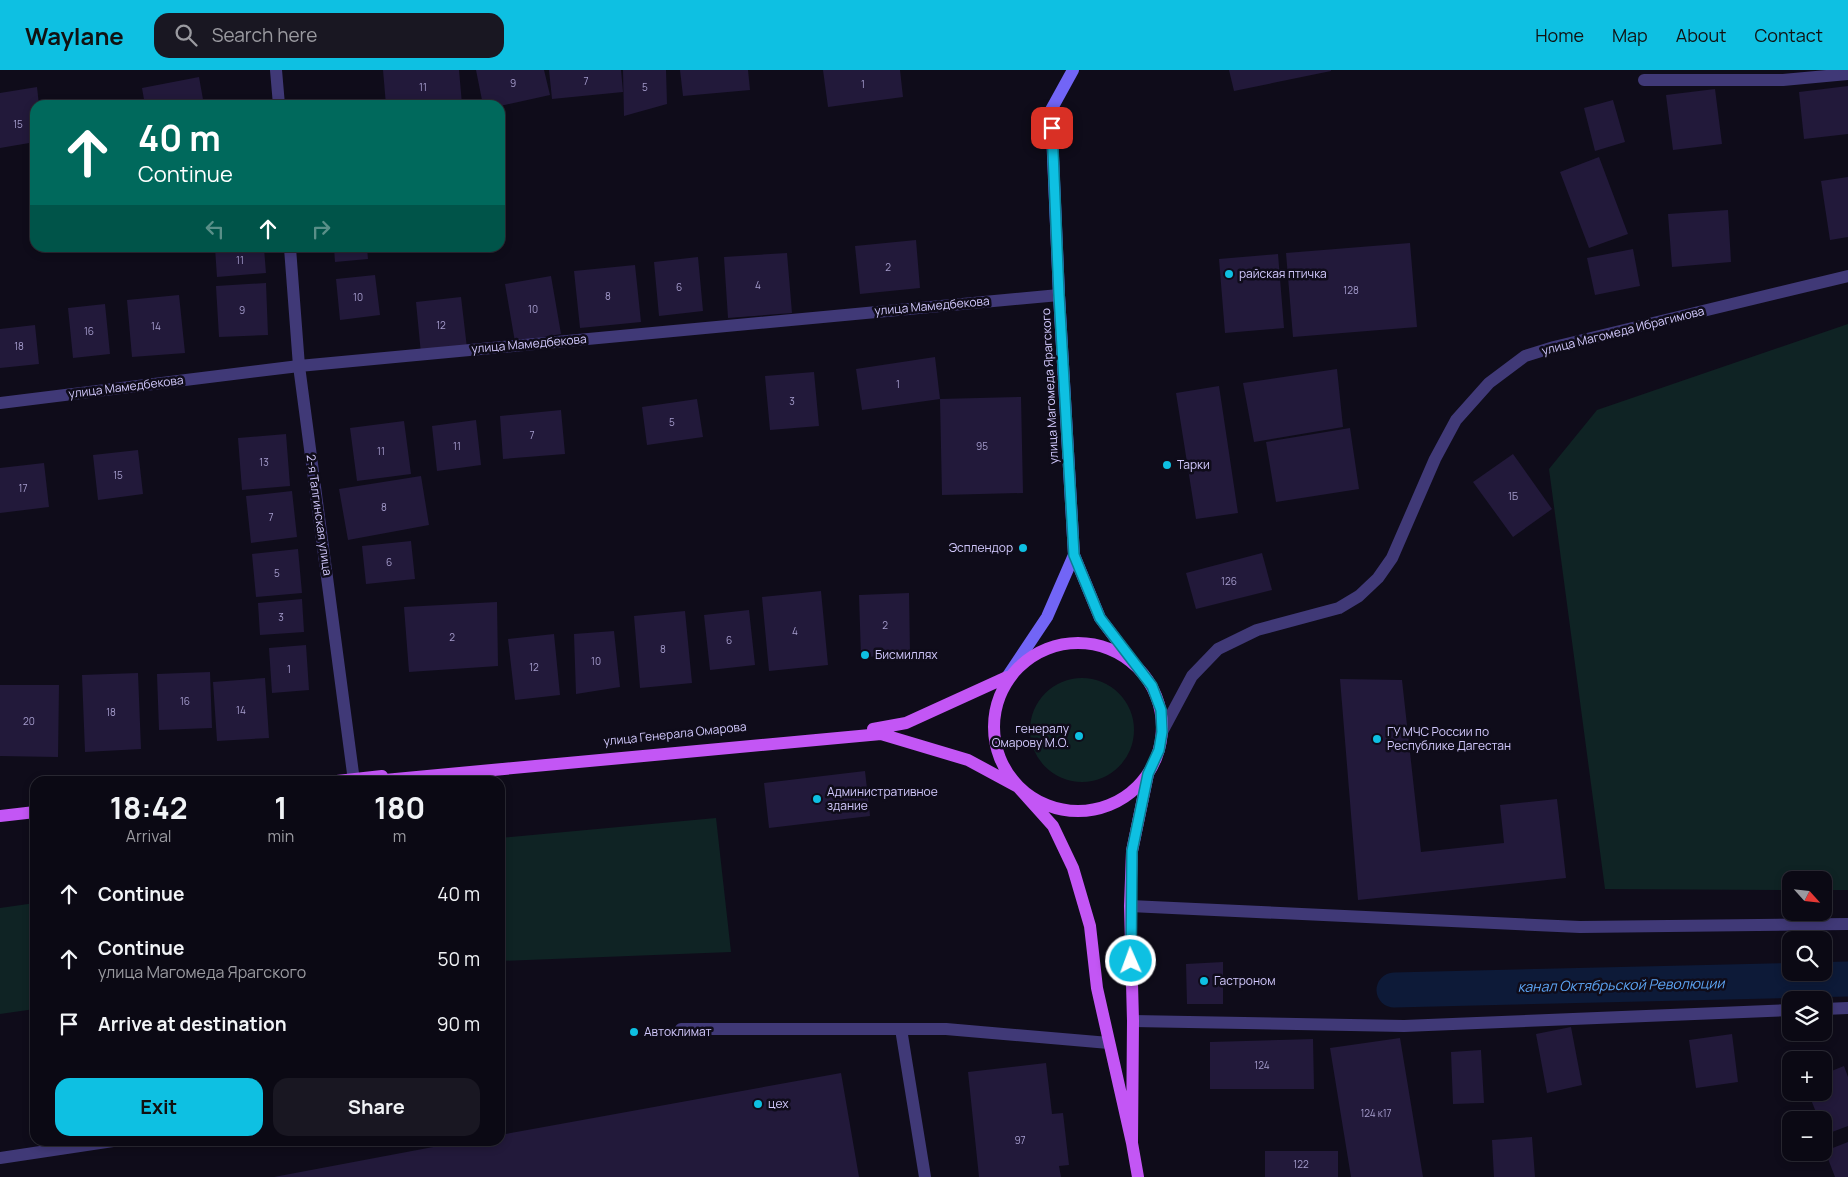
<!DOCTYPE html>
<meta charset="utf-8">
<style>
:root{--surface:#0b0914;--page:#191722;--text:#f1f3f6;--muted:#9a9aa0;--line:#2b2a34;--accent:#0ec0e2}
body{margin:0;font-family:Manrope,sans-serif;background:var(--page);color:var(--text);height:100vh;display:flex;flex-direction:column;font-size:19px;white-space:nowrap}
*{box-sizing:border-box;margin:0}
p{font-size:16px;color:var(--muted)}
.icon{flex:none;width:28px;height:28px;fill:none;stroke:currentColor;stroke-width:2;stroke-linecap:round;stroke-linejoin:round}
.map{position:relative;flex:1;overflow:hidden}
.sheet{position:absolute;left:30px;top:706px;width:475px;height:370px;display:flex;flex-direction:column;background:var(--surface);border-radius:15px;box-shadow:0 2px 8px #0003,0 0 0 1px var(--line)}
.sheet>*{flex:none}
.hud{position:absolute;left:30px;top:30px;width:475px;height:152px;border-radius:15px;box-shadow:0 2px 8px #0003,0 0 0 1px var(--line);background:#00695c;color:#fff;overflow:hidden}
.needle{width:32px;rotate:117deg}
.fabs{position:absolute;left:1782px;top:801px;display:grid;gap:10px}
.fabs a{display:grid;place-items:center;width:50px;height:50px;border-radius:10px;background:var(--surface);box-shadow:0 2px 8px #0003,0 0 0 1px var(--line);font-size:25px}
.pin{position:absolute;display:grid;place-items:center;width:42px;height:42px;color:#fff;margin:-21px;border-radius:10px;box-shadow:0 2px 8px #0006}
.me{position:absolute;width:55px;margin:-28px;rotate:358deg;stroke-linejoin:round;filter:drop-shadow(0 0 4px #0008)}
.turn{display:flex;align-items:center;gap:18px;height:105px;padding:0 25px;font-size:22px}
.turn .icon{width:65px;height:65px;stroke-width:2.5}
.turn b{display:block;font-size:35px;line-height:42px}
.lanes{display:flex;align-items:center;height:48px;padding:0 25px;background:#0003;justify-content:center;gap:25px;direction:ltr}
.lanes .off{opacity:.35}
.eta{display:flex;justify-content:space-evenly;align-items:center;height:85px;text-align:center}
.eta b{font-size:30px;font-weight:700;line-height:35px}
.button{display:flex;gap:10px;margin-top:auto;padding:10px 25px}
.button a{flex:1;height:58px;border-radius:15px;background:var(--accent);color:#111;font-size:20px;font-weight:700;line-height:58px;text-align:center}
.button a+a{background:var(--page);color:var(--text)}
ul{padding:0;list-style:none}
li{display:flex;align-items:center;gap:15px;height:65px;padding:0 25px}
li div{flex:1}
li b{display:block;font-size:19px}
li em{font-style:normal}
header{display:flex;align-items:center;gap:30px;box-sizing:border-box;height:70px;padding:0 25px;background:var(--accent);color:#111}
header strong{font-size:24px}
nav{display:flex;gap:28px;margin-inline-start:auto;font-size:18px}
.search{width:350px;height:45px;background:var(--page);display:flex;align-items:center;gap:12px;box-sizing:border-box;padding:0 18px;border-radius:15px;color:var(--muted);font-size:19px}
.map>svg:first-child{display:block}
</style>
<header>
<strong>Waylane</strong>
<div class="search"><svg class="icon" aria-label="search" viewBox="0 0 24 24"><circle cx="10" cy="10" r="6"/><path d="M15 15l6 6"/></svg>Search here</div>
<nav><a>Home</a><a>Map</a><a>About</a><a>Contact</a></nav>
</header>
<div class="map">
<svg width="1848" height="1107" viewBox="0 0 1848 1107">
<rect width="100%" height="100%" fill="#0f0c1a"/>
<path fill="#0f2324" d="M1848,254V820H1824V810H1791V820L1605,819L1549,399L1597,340Z
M1030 660a52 52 0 1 1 104 0a52 52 0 1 1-104 0Z
M716,748L731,882L500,891V768Z
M35,833V939L0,944V838Z"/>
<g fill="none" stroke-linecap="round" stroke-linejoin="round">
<path stroke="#0d1a38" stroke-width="35" d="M1394,920L1848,909"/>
</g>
<path fill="#22193a" d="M383,0H459L462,34L386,35Z
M476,0H544L550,25L500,36L483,35Z
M549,0H621L623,22L552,29Z
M623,0H666L667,34L624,46Z
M680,0H748L750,20L683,26Z
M823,0H900L903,27L828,37Z
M1229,0H1331V1L1234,21Z
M199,7L204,35H145L142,18Z
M1848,16V64L1804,69L1799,22Z
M37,17L39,35H35V72L0,78V23Z
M1715,19L1722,74L1673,80L1666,25Z
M1613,30L1625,72L1595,81L1584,38Z
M1599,87L1628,164L1589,178L1560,102Z
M1848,107V167L1830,170L1821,111Z
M1728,140L1731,192L1672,197L1668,144Z
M916,170L920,218L860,224L855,176Z
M1410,173L1417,257L1293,267L1286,183Z
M215,178H264L266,203L217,207Z
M334,178H367L368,189L335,192Z
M1633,179L1640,216L1595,225L1587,188Z
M787,183L792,243L728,248L724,187Z
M1278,184L1284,258L1225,263L1219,189Z
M698,187L703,241L659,246L654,192Z
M635,195L641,252L580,258L574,201Z
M375,205L380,245L340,250L336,209Z
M551,206L561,264L515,272L505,214Z
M266,213L268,265L219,267L216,216Z
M179,225L185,283L132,287L127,230Z
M461,227L467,278L421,284L416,232Z
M105,234L110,284L73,288L68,238Z
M35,255L39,294L0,298V259Z
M935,287L940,329L862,340L856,299Z
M1337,299L1343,357L1254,372L1243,313Z
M814,302L819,356L770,360L765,306Z
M1219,316L1238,443L1196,449L1176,323Z
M1021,327L1023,423L942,425L940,329Z
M697,329L703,367L647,375L642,337Z
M561,340L565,384L503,389L500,346Z
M476,350L481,395L437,401L432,356Z
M404,351L411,404L357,411L350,358Z
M1350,358L1359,419L1276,432L1266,372Z
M286,364L290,416L242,420L238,368Z
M138,380L143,424L98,430L93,385Z
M1513,384L1552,439L1513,467L1473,412Z
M44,393L49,437L0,443V398Z
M421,406L429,455L348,470L339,419Z
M292,421L297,467L251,473L246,426Z
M411,471L415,509L366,514L362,476Z
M298,479L302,523L256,527L252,484Z
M1262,483L1272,520L1196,539L1186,503Z
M821,521L828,595L769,601L762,527Z
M909,523L910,585L861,587L859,525Z
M302,529L304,562L260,565L258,533Z
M497,532L498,596L409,602L404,537Z
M749,540L755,595L710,600L704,545Z
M685,541L692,613L640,618L634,546Z
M614,561L620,617L576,624L574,564Z
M554,564L560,625L515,630L508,569Z
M306,575L309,620L272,623L269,578Z
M210,602L212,658L159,660L157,604Z
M138,603L141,679L85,682L82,605Z
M265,608L269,668L217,671L213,612Z
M1340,609L1402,610L1421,782L1504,773L1500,735L1557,729L1566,808L1358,830Z
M0,615H59L58,687L0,686Z
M865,701L870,746L769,758L764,713Z
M1223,892V934H1187L1186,894Z
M1571,957L1582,1015L1547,1023L1536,964Z
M1732,964L1738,1012L1696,1018L1689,970Z
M1400,968L1423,1107H1351L1330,978Z
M1313,969L1314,1019H1210V972Z
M1481,980L1484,1033L1453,1034L1451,982Z
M1046,993L1052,1044L1063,1043L1069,1095L1059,1096L1061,1107H979L968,1002Z
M1844,996L1848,1007V1056L1824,1065V1050H1819L1808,1022H1824V1004Z
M841,1003L859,1107H274L465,1071H500V1065Z
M1532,1067L1535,1107H1494L1492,1070Z
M1848,1072V1107H1835L1825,1081Z
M1265,1081H1338V1107H1265Z"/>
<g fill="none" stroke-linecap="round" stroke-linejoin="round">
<path stroke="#403977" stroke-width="12" d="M681,959H901
M0,1088L113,1071
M925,1107L901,959H946L1109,973"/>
<path stroke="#403977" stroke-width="12" d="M276,0L279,35
M1644,10H1783L1848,4
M290,178L299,296L354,711
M0,333L299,296L1059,225
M1162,662L1192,606L1218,579L1257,560L1339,538L1359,526L1378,508L1392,488L1435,389L1456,350L1489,313L1525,286L1554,277L1848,206
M1130,836L1580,857L1848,854
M1824,939L1848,938
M1133,951L1404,956L1791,940"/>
<path stroke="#7265f6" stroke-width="12" d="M1073,0L1051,40L1059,225L1074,485L1100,548L1136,596
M1007,607L1047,547L1074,485"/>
<path stroke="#c356f5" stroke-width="12" d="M994 657a84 84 0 1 1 168 0a84 84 0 1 1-168 0Z
M873,659L906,653L1007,607
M337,711L382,706
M374,711L881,664L968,690L1018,717L1053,756L1073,798L1090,856L1097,918L1132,1073
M0,746L35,742
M1138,1107L1132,1073L1133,951L1130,836L1132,781L1148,704"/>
</g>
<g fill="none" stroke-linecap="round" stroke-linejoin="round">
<g stroke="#097d93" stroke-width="12">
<path id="route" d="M1052,58L1059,225L1074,485L1100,548L1152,616L1161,640L1162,662L1159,680L1148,704L1132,781L1131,891"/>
</g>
<use href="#route" stroke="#0ec0e2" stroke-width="9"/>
</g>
<g fill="#0ec0e2" stroke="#0f0c1a" stroke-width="2">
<circle cx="1229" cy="204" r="5"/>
<circle cx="1167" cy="395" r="5"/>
<circle cx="1023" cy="478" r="5"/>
<circle cx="865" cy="585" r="5"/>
<circle cx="1079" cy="666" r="5"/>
<circle cx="1377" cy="669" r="5"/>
<circle cx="817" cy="729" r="5"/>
<circle cx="1204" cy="911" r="5"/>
<circle cx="634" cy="962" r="5"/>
<circle cx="758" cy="1034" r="5"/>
</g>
<g text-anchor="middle" stroke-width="5" stroke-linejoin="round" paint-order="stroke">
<g font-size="10" fill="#a59ccc">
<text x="586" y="15">7</text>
<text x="513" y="17">9</text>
<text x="863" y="18">1</text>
<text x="423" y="21">11</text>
<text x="645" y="21">5</text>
<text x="18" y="58">15</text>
<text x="240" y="194">11</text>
<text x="888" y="201">2</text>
<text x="758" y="219">4</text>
<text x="679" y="221">6</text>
<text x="1351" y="224">128</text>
<text x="608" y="230">8</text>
<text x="358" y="231">10</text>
<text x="533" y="243">10</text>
<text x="242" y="244">9</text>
<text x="441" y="259">12</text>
<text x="156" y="260">14</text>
<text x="89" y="265">16</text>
<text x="19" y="280">18</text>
<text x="898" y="318">1</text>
<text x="792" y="335">3</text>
<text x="672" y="356">5</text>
<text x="532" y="369">7</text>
<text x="457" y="380">11</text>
<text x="982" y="380">95</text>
<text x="381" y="385">11</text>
<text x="264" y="396">13</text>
<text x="118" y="409">15</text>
<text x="23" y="422">17</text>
<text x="1513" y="430">1Б</text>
<text x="384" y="441">8</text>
<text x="271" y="451">7</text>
<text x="389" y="496">6</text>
<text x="277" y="507">5</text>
<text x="1229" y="515">126</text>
<text x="281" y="551">3</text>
<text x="885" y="559">2</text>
<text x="795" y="565">4</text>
<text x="452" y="571">2</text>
<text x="729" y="574">6</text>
<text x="663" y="583">8</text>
<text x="596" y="595">10</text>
<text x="534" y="601">12</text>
<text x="289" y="603">1</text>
<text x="185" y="635">16</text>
<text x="241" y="644">14</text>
<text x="111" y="646">18</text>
<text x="29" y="655">20</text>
<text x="1262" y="999">124</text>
<text x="1376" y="1047">124 к17</text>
<text x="1020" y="1074">97</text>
<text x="1301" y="1098">122</text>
</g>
<g font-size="12" fill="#d1c8fc" stroke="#0f0c1a" text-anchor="start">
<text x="1239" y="208">райская птичка</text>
<text x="1177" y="399">Тарки</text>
<text x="1013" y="482" text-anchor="end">Эсплендор</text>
<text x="875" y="589">Бисмиллях</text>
<text x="1069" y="663" text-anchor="end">генералу<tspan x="1069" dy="14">Омарову М.О.</tspan></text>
<text x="1387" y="666">ГУ МЧС России по<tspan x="1387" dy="14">Республике Дагестан</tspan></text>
<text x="827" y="726">Административное<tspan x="827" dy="14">здание</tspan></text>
<text x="1214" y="915">Гастроном</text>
<text x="644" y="966">Автоклимат</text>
<text x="768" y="1038">цех</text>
</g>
<g font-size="12" fill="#d1c8fc" stroke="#0f0c1a">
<text transform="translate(932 236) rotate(-5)" y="4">улица Мамедбекова</text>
<text transform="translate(1623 261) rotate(-14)" y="4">улица Магомеда Ибрагимова</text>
<text transform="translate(529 274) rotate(-5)" y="4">улица Мамедбекова</text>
<text transform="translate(1050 316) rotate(-93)" y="4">улица Магомеда Ярагского</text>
<text transform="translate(126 317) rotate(-7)" y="4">улица Мамедбекова</text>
<text transform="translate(319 445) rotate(82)" y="4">2-я Талгинская улица</text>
<text transform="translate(675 664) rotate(-6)" y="4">улица Генерала Омарова</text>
</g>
<g font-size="14" font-style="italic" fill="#5da5f5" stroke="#0f0c1a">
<text transform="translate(1621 915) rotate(-1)" y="5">канал Октябрьской Революции</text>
</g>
</g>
</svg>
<div class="fabs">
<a><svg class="needle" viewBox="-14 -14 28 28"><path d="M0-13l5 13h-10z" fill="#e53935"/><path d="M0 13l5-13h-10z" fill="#9a9aa0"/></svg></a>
<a><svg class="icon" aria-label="search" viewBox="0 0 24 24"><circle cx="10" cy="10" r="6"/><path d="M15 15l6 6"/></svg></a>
<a><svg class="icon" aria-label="layers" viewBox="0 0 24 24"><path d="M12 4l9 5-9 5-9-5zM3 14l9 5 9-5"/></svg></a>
<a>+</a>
<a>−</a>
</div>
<div class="pin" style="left:1052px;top:58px;background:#d93025"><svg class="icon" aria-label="arrive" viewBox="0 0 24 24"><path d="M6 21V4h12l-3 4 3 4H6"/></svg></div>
<svg class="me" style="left:1131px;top:891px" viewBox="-20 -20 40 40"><circle r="17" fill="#0ec0e2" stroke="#fff" stroke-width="3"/><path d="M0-11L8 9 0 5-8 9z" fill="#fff"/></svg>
<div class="hud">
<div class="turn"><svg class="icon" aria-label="ahead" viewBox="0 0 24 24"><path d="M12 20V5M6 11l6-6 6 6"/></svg><div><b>40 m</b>Continue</div></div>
<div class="lanes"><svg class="icon off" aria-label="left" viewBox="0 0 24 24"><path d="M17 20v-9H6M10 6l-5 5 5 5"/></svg><svg class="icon" aria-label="ahead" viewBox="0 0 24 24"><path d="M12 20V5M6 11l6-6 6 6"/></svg><svg class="icon off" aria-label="right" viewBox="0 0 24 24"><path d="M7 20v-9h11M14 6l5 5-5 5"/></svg></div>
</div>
<section class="sheet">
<div class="eta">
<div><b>18:42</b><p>Arrival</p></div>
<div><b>1</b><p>min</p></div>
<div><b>180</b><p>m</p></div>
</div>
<ul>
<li><svg class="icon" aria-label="ahead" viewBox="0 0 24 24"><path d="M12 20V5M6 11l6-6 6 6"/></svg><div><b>Continue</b></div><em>40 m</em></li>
<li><svg class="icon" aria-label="ahead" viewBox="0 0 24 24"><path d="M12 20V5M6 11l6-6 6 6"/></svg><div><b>Continue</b><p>улица Магомеда Ярагского</p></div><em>50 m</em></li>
<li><svg class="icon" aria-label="arrive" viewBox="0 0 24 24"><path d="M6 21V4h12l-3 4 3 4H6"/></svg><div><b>Arrive at destination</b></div><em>90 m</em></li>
</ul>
<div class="button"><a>Exit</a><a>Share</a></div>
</section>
</div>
